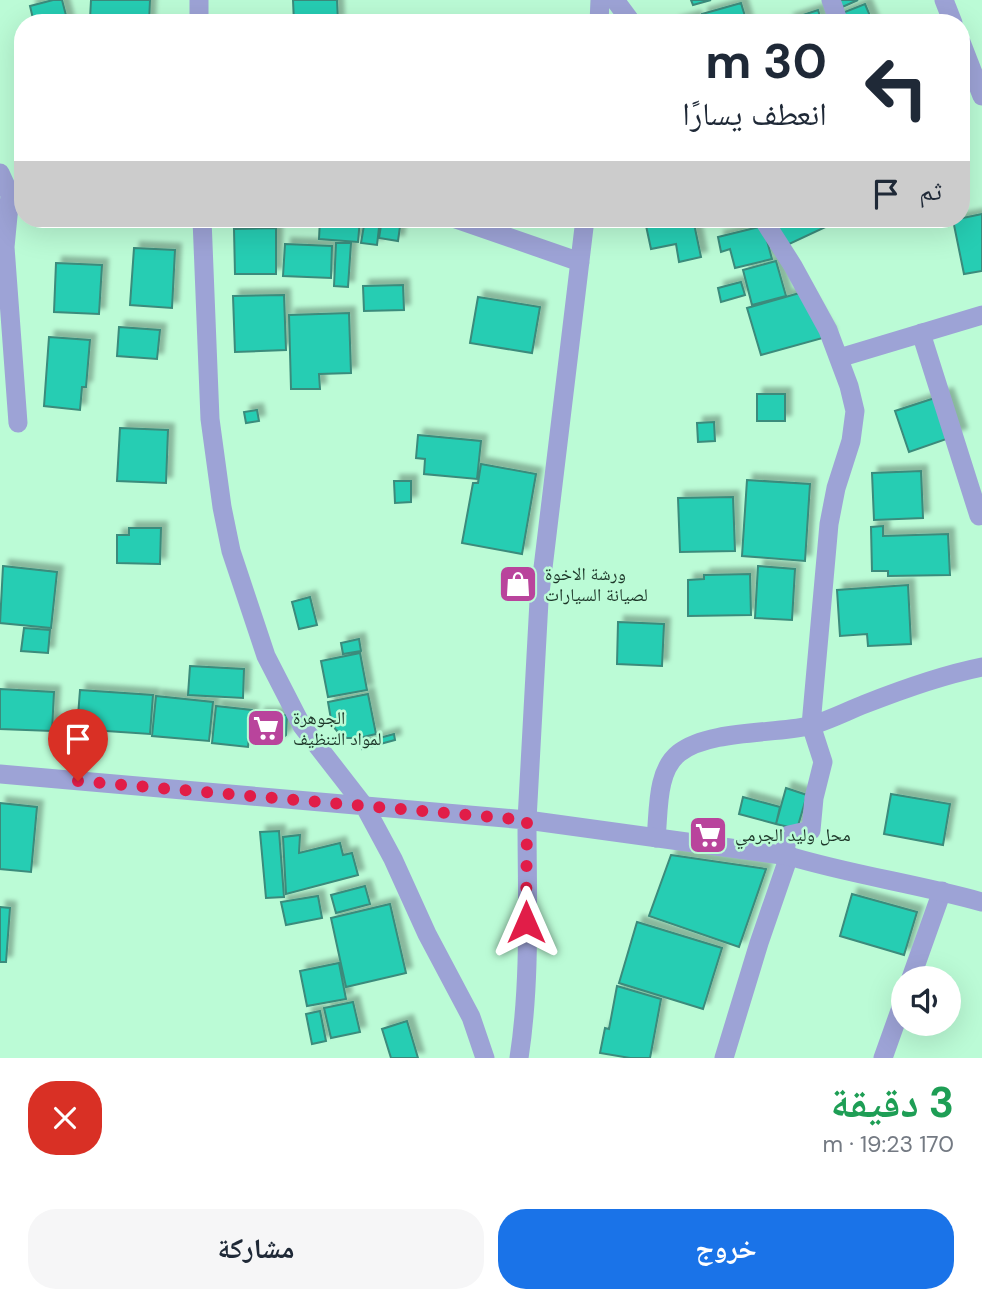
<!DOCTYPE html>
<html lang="ar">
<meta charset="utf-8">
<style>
:root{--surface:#fff;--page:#f6f6f7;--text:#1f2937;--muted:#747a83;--accent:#1a73e8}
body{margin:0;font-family:"DM Sans","Noto Naskh Arabic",sans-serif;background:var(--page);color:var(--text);direction:rtl;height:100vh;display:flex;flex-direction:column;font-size:26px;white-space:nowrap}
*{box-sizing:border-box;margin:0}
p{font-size:23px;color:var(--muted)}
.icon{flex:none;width:38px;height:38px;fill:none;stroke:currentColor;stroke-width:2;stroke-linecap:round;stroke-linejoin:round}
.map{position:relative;height:1058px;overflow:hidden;direction:ltr}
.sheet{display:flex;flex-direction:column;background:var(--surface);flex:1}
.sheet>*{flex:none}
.top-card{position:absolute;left:14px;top:14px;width:956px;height:214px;border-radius:28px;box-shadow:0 7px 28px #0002;direction:rtl;background:#fff;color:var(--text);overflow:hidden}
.fabs{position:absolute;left:891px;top:966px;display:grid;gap:14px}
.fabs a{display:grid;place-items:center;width:70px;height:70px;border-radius:50%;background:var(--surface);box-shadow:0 7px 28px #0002;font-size:35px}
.pin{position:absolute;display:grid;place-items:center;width:60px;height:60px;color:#fff;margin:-72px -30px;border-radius:50% 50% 50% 0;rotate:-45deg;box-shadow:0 0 7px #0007}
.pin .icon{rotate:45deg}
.me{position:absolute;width:77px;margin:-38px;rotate:0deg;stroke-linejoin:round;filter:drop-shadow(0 0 5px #0008)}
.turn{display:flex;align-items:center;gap:24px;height:147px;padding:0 28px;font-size:32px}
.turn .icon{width:91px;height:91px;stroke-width:2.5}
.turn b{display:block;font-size:49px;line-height:60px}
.then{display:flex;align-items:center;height:66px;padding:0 28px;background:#0003;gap:14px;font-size:26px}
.round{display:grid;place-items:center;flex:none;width:74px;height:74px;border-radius:28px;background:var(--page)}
.summary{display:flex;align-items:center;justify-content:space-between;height:119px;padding:0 28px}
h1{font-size:42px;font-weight:700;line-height:52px;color:#1e9e55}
.action{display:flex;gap:14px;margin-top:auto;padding:14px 28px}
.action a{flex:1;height:80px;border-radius:28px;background:var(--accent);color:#fff;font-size:28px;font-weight:700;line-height:80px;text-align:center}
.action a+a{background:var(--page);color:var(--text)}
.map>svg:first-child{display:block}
</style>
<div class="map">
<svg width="982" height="1058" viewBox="0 0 982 1058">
<defs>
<filter id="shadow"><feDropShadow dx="6" dy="-6" stdDeviation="2" flood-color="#0004"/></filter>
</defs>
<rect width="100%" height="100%" fill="#bbfbd6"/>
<path fill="#27cdb3" stroke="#3b8b7b" stroke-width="2" filter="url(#shadow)" d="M53,0H62L68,23H34L30,6Z
M91,0H150L149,23H111V20L90,19Z
M293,0H337L338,22L294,23Z
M691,0H711L693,5Z
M823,0H858L829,13Z
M741,3L747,23H704L702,14Z
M865,4L873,23H829L827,19Z
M818,10L822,23H789L788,20Z
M695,17L697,23H673Z
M21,38H23V67H19Z
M21,106H23V132L17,131Z
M982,214V271L964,274L953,220Z
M223,219H257V227L223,225Z
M320,219H360L358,242L319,239Z
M365,219H380L377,245L361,243Z
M382,219H401L398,241L379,238Z
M657,219H693L701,257L679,262L676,244L651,249L645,221Z
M772,219H832L834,223L785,246Z
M763,226L772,259L735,268L730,249L721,252L718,237Z
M276,228V274H235L234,229Z
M336,243H351L348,287L334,286Z
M285,244L332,246L331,278L283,276Z
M134,248L175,250L172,308L130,305Z
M776,261L786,296L752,305L743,270Z
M56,263L102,265L99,314L54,312Z
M741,282L745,295L721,302L718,288Z
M403,285L404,310L364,311L363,286Z
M803,292L830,336L761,355L747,308Z
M284,295L286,350L235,352L233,296Z
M478,297L540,307L532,353L470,343Z
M349,313L351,373L319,374L320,389H291L289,315Z
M119,327L160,330L157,359L117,356Z
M49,337L90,340L86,387H82L80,410L44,406Z
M757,394H785V421H757Z
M947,394L961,434L909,452L895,411Z
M257,410L259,421L246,423L244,412Z
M714,422L715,441L698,442L697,423Z
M120,428L168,430L166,483L117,481Z
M418,435L481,441L477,479L424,474L425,459L416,458Z
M481,464L536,474L522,554L462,543L473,483H478Z
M921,471L923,518L874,520L872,473Z
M747,480L810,484L805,561L742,556Z
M394,481H411V502L395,503Z
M733,497L735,551L680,552L678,498Z
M883,526V536L948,534L950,575L888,576V571H872L871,527Z
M129,528H161L160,564L117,563V535H129Z
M3,566L57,572L51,628L0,623Z
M758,566L795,569L792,620L755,618Z
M750,574L751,615L688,616V580L704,579V575Z
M908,585L911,644L868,646L867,634L840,636L837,590Z
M310,597L317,625L299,629L292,602Z
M618,622L664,624L662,666L617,664Z
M24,628L50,630L48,653L21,651Z
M359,639L361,651L343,654L341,643Z
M360,653L367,690L328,697L321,661Z
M190,666L244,669L243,698L188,695Z
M0,689L54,692L52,731L0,729Z
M80,690L153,695L150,734L77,729Z
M368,694L376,734L359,738H343L332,725L328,702Z
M156,696L213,702L209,741L152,736Z
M216,706L252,710L248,747L212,743Z
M259,714L287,715L286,735L275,744L258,743Z
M394,734L395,740L362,749L361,743Z
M786,788L807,795L797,829L776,824Z
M891,794L950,804L943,845L884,834Z
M743,797L780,807L776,824L739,814Z
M0,803L37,807L31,872L0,869Z
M279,831L284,897L266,898L260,832Z
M300,835L299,853L340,843L343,855L352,853L358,875L286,894L283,837Z
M671,855L766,869L739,947L649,916Z
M365,886L370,904L336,913L331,895Z
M852,894L917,912L904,955L840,936Z
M318,896L322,918L286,925L281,902Z
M390,904L406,973L346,987L331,918Z
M0,907L10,908L6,962H0Z
M637,922L722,948L703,1009L619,983Z
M339,963L346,999L307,1006L300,971Z
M617,986L661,999L650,1058H630L600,1053L605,1028L609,1029Z
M353,1002L360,1032L331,1038L324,1008Z
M320,1011L326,1041L312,1044L306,1014Z
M407,1021L418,1058H391L382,1029Z"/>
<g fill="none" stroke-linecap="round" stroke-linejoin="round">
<path stroke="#9da3d6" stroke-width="19" d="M199,0V23
M615,0L632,23
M831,0L839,23
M944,0L953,23
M599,23L600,0
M961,42L982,96
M0,173L10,195L5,247L18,423
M202,219L210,419L222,507L231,551L266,656L302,726L365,807
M456,219L580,262
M921,333L979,516
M839,358L982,315
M527,820L539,601L585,219
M656,838C659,811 656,771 679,753C708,730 773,734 809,726C828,721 847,711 865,704C903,689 942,675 982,667
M911,978L942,891
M724,1058L759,943L789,856L785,848L789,835L811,830L814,798L823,762L811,725L829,524L836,488L851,441L855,411L849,386L828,330L793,266L763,219
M883,1058L903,1002"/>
<path stroke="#9da3d6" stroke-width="19" d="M0,774L527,820L789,856C852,875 918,884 982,902
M365,807L393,859L427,934L471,1017L485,1058
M519,1058C531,980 527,899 527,820"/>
</g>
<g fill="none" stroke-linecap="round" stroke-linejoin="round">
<path stroke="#e11d48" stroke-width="12" stroke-dasharray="0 21.6" d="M78,781L527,820L526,922"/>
</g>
<defs>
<g id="shop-square" transform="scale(2.0125)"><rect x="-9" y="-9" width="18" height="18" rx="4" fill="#b9449c" stroke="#bbfbd6"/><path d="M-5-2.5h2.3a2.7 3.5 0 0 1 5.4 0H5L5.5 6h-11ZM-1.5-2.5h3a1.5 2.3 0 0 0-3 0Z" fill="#fff"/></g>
<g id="supermarket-square" transform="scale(2.0125)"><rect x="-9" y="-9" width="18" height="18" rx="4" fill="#b9449c" stroke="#bbfbd6"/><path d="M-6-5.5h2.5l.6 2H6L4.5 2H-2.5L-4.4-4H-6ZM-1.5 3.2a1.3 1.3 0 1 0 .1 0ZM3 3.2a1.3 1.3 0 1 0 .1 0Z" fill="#fff"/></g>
</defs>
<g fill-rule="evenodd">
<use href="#shop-square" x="518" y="584"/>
<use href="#supermarket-square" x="266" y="728"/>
<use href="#supermarket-square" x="708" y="835"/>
</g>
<g text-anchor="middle" stroke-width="5" stroke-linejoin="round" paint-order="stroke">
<g font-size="18" fill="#1d3629" stroke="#bbfbd6" text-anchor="start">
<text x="545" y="580">ورشة الاخوة<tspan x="545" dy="21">لصيانة السيارات</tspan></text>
<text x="293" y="724">الجوهرة<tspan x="293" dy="21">لمواد التنظيف</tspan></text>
<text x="735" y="841">محل وليد الجرمي</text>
</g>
</g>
</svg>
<div class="fabs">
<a><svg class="icon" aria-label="sound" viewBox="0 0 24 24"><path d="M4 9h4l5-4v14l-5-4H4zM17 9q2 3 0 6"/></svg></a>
</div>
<div class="pin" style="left:78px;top:781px;background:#d93025"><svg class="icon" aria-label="arrive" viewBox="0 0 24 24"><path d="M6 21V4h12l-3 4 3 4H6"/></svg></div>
<svg class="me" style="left:526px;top:922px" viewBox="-20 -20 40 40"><path d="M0-17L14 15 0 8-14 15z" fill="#e11d48" stroke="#fff" stroke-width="4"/></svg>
<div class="top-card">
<div class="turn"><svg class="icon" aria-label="left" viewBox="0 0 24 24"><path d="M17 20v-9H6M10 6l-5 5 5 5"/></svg><div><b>30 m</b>انعطف يسارًا</div></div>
<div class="then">ثم<svg class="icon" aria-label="arrive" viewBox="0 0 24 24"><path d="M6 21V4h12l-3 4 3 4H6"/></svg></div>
</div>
</div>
<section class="sheet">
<div class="summary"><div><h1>3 دقيقة</h1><p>170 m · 19:23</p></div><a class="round" style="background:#d93025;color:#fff"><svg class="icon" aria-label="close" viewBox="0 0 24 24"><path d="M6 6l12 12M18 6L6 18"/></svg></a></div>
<div class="action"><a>خروج</a><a>مشاركة</a></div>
</section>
